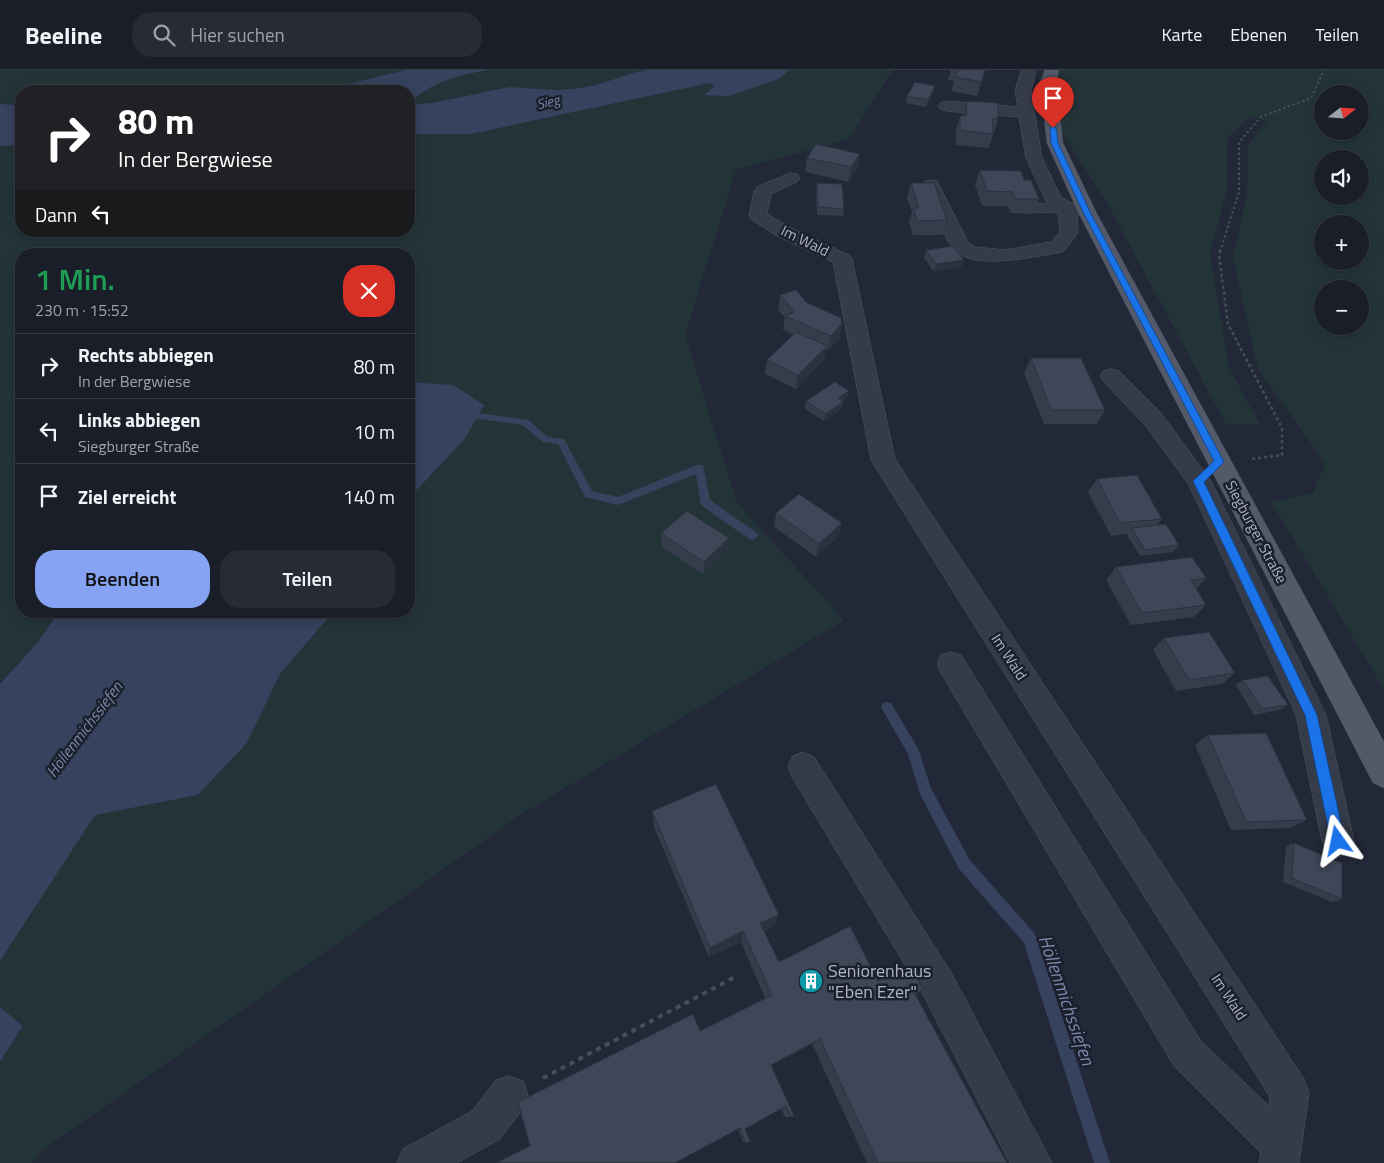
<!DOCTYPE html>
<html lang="de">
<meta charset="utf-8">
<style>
:root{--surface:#1a1e29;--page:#272b35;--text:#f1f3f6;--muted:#9fa2a8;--line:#383c46;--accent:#86a3f3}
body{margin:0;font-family:"Titillium Web",sans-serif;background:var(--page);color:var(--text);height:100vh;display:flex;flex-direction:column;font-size:19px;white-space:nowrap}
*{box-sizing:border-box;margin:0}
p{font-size:16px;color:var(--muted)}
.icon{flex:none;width:28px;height:28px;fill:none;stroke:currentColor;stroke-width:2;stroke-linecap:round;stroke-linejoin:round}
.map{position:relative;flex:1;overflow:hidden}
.side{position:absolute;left:15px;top:178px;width:400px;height:370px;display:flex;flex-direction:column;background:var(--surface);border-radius:20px;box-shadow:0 2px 12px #0003,0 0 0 1px var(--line)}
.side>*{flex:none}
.guide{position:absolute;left:15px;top:15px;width:400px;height:152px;border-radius:20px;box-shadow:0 2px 12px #0003,0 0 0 1px var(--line);background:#202124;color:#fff;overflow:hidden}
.needle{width:32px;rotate:73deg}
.fabs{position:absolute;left:1314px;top:15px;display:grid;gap:10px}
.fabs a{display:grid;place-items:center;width:55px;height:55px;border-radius:50%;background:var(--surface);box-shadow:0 2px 12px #0003,0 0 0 1px var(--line);font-size:25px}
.pin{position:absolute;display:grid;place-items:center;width:42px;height:42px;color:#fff;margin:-51px -21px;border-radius:50% 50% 50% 0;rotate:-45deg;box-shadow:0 0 5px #0007}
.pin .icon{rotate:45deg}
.me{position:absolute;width:55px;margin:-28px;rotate:348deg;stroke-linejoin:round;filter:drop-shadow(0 0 4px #0008)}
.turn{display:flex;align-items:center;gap:18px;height:105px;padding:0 20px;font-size:22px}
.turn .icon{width:65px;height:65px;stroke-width:2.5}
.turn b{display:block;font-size:35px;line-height:42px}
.then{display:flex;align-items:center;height:48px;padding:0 20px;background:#0003;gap:10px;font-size:19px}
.round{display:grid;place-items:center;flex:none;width:52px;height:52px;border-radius:20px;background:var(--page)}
.headline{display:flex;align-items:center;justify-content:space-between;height:85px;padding:0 20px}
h1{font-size:30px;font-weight:600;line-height:38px;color:#1e9e55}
.action{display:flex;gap:10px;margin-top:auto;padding:10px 20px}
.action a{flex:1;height:58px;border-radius:20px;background:var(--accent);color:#111;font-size:20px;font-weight:600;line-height:58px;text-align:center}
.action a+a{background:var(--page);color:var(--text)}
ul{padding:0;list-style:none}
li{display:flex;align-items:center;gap:15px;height:65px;padding:0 20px;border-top:1px solid var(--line)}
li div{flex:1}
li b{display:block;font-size:19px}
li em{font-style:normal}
header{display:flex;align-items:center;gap:30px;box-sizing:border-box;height:70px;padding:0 25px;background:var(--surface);border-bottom:1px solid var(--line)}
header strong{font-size:24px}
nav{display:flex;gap:28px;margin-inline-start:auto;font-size:18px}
.search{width:350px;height:45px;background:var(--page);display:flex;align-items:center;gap:12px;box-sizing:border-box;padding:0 18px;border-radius:20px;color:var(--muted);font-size:19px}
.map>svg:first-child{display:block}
</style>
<header>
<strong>Beeline</strong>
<div class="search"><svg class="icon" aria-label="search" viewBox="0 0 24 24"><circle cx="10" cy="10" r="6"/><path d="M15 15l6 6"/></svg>Hier suchen</div>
<nav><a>Karte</a><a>Ebenen</a><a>Teilen</a></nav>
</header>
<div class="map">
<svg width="1384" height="1093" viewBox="0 0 1384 1093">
<rect width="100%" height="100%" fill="#222837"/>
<path fill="#233438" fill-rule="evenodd" d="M0,0H406L319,21H21V35L0,34Z
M488,0H648L636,2L596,15L573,19L556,20L509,17L432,33L414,34L413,30C434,11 461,5 488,0Z
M789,0H893L849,69L736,100L685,265L737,433L844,550L522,744L40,1082L32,1093H0V992L23,956L0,937V891L95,744L199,725L247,673L280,604L334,541H409V428L464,370L453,315L409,312V184H21V541H59L38,572L0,614V76L21,75V161H409V64H471L710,13L715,16L705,25Z
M1044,0H1384V619L1271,432L1313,423L1325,393L1258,299L1233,188L1247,124L1248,75L1267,52L1251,46L1227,69V119L1210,184L1229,297L1260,355L1226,354L1108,135L1035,19ZM1322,24H1360V61H1322ZM1322,89H1360V126H1322ZM1322,154H1360V191H1322ZM1322,219H1360V256H1322Z"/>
<path fill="#36425e" d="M406,0H488C461,5 434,11 413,30L414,34L432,33L509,17L556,20L573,19L596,15L636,2L648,0H789L779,9L729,26L704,25L715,16L710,13L471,64H409V21H319Z
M0,34L21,35V75L0,76Z
M409,312L453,315L484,335L464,370L409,428Z
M59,541H334L280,604L247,673L198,725L95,745L0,891V614L38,572Z
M0,937L23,956L0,992Z"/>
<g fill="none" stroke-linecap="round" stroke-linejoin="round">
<path fill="#36425e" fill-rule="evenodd" d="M478,343L528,350L548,367L564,369L592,421L618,427L697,395H703L710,430L757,463L758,466L753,470L749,469L701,435L696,404L618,435L585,427L558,374L543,372L522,355L479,349L464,355L459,352L461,350Z
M887,632L891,633L918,678L931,718L969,789L1035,864L1110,1093H1094L1024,873L959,799L920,724L908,684L881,637L883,633Z"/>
<g stroke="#505563" stroke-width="1">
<path id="minor" d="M1022,0H1036L1031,21L1042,88L1061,127L1073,134L1081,136L1084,140L1081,144L1077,145L1078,163L1064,181L1057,183C1032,187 976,200 955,181C947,175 928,127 922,115L925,111L931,110L937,111L969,174L975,177L1005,180L1051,172L1060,162L1058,143L1035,142L1032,138L1035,134L1047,133L1026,88L1019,47L946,41L940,39L938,36L940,33L946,31L1018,37L1015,21Z
M791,103L797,104L800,108L797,112L771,124L767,144L791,158L849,185L852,189L895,389L1304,1009L1309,1023L1299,1093H1259L1261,1083L1174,996L941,603L937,594L941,585L951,582L961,585L1200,970L1269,1036L1270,1027L871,390L833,192L777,166L752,150L749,146L754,121L757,117Z
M1111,299L1119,301L1161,343L1211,411L1326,645L1354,771L1350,783L1338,787L1326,783L1322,771L1296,645L1189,415L1145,355L1103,311L1100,306L1103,301Z
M803,682L814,687L952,904L1052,1093H1010L926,930L792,707L788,697L792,687Z
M509,1006L523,1011L528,1025L523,1039L500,1069L457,1093H397L403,1079L472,1041L495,1011Z"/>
</g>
<g stroke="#3e4451" stroke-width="1">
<path id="major" d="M1045,0H1059L1056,13L1063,73L1096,142L1384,672V718L1373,713L1078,142L1047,73L1040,13Z"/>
</g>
<path stroke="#415156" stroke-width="2" stroke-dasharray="2.5 2.5" stroke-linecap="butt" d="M1220,182L1239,122V72L1261,47L1311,28L1324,0"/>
<path stroke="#415156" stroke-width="2.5" stroke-dasharray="3 3" stroke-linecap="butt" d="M1220,180L1219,185L1228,254L1282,358V385L1251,389"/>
<path stroke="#415156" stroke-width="4" stroke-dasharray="5 5" stroke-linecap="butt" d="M543,1008L735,907"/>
<use href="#minor" fill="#353b48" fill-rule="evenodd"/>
<use href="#major" fill="#535968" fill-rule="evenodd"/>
</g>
<path fill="#353c4b" d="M951,0H986L977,26L951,21L954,11L948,10Z
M933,23L926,37L906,33L907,26Z
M967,31L998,49L989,78L956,75V60L960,46H963Z
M860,84L857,98L849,112L805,102L807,88Z
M980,100L1024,110L1039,129L1033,144L1011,143L1008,136H982L975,115Z
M817,113L844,139L843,146L817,145L816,120Z
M911,113L947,150L943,165H913L909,152L912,142L907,128Z
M926,180L964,190L961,197L934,202L924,188Z
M780,225L840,269L828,280L826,279L824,290L796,319L765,304L767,290L793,265L783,260L785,247L778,240Z
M1031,288L1105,340L1097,354H1044L1024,303Z
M847,328L842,331L843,332L842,339L824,351L805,339L806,331Z
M1097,409L1162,449L1157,455L1179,475L1173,482L1140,486L1127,465L1128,464L1111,466L1088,422Z
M776,443L839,466L816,487L774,457Z
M661,463L729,468L728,481L704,505L662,477Z
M1116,497L1206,508L1196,519L1206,535L1194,547L1131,555L1106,510Z
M1164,568L1235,603L1222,614L1176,621L1153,580Z
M1243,610L1288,635L1280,640L1254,645L1236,615Z
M1208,665L1307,750L1290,758L1231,760L1195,675Z
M652,741L779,845L774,856L764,861L779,892L878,911L915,924L1007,1093H867L812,974L772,995L791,1047H785L781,1039L745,1059L746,1073L743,1072L738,1059L530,1076L765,928L741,872L709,887L654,757Z
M1294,773L1342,829L1332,832L1283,812L1286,777Z"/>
<path fill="#2b313d" d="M986,0L983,9L977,26L981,12Z
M935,16L933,23L926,37L928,30Z
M860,84L857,98L849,112L851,97Z
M964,190L961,197L934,202L936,194Z
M842,254L840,269L828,280L831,266Z
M827,276L824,290L796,319L798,305Z
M849,321L847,328L837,336L838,328Z
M843,332L842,339L824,351L826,344Z
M842,453L839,466L816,487L819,474Z
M729,468L728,481L704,505V492Z
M779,845L774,856L757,864L760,853Z
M743,861L741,872L709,887L710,878Z
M820,969L812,974L767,998L771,995Z"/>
<path fill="#3e4657" stroke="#2b313d" d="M958,0H985L981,12L955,7Z
M915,12L935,16L928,30L907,26Z
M967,31L998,33V49H992L993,64L960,60V46H966Z
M816,74L860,84L851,97L807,88Z
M980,100L1021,101L1024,110H1031L1039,129H1016L1013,122L987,121Z
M817,113L842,114L844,139L818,137Z
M911,113H934L947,150L917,151L913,138H919Z
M953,176L964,190L936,194L926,180Z
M796,220L806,232L841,248L842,254L831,266L785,246L795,242L780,225Z
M796,262L827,276L798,305L767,290Z
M1031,288H1081L1105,340H1051Z
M835,312L849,321L838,328L843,332L826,344L806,331Z
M1137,405L1162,449L1120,453L1097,409Z
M799,424L842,453L819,474L776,443Z
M687,441L729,468L704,492L661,463Z
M1166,454L1179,475L1145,480L1132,458Z
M1192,487L1206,508L1191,510L1206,535L1142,543L1116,497Z
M1209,562L1235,603L1189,610L1164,568Z
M1268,606L1288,635L1262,639L1243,610Z
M1266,663L1307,750L1246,752L1208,665Z
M716,714L779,845L760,853L779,892L850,856L878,911L910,895L923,920L915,924L1007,1093H878L820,969L771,995L794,1046L791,1047L786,1036L745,1059L750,1071L746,1073L740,1058L675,1093H496L530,1076L518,1032L693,944L700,961L772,925L743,861L710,878L652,741Z
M1294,773L1342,793V829L1292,808Z"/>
<path fill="#1a73e8" stroke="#114b97" d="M1053,56L1056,58L1058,73L1090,142L1224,392L1204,412L1317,645L1345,771L1343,776L1338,778L1333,776L1331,771L1305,645L1193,411L1214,391L1083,142L1051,73L1050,58Z"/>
<defs>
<g id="building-disc" transform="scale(1.25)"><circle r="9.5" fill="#0f9aa8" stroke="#1a202c"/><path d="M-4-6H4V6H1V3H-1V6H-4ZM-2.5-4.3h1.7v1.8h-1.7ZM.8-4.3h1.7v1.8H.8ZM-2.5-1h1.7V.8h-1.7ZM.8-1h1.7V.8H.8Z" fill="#fff"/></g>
</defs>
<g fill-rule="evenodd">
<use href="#building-disc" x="811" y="911"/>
</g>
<g text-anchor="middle" stroke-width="5" stroke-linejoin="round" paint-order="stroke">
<g font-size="14" font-style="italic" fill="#7988ab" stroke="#1a202c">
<text transform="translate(548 32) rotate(-13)" y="5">Sieg</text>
</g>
<g font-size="15" fill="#b0b5c4" stroke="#1a202c">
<text transform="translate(805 171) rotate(26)" y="5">Im Wald</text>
<text transform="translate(1256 462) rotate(62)" y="5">Siegburger Straße</text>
<text transform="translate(1009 587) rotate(57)" y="5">Im Wald</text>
<text transform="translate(1229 927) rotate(57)" y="5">Im Wald</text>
</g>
<g font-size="16" font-style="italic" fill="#7988ab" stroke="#1a202c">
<text transform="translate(84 659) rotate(-53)" y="6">Höllenmichssiefen</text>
</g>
<g font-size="18" fill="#b0b5c4" stroke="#1a202c" text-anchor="start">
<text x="828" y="907">Seniorenhaus<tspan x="828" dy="21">"Eben Ezer"</tspan></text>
</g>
<g font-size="19" font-style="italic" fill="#7988ab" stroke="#1a202c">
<text transform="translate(1067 930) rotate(71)" y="7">Höllenmichssiefen</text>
</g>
</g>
</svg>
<div class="fabs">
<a><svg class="needle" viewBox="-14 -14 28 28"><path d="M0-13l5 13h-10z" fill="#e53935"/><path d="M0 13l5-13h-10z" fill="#9fa2a8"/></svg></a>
<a><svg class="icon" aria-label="sound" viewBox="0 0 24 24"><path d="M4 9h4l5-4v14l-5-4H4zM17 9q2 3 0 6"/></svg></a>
<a>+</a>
<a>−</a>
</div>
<div class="pin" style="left:1053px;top:58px;background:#d93025"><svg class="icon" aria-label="arrive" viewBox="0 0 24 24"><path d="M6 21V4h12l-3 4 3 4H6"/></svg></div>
<svg class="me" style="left:1338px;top:771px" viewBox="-20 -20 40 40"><path d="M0-17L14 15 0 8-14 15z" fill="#1a73e8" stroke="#fff" stroke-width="4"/></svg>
<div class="guide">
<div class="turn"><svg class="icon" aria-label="right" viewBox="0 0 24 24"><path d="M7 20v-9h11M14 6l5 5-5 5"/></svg><div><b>80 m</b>In der Bergwiese</div></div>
<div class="then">Dann<svg class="icon" aria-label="left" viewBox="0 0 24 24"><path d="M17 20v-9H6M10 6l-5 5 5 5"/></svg></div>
</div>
<section class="side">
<div class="headline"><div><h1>1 Min.</h1><p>230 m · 15:52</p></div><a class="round" style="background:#d93025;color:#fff"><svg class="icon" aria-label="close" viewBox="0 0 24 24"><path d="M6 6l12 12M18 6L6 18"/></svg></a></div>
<ul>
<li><svg class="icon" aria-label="right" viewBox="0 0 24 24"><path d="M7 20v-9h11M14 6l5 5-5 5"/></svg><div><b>Rechts abbiegen</b><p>In der Bergwiese</p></div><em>80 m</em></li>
<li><svg class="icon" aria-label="left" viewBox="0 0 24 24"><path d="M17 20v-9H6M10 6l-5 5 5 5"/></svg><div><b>Links abbiegen</b><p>Siegburger Straße</p></div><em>10 m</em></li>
<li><svg class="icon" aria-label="arrive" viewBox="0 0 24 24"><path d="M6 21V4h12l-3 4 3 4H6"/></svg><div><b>Ziel erreicht</b></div><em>140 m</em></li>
</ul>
<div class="action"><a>Beenden</a><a>Teilen</a></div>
</section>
</div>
